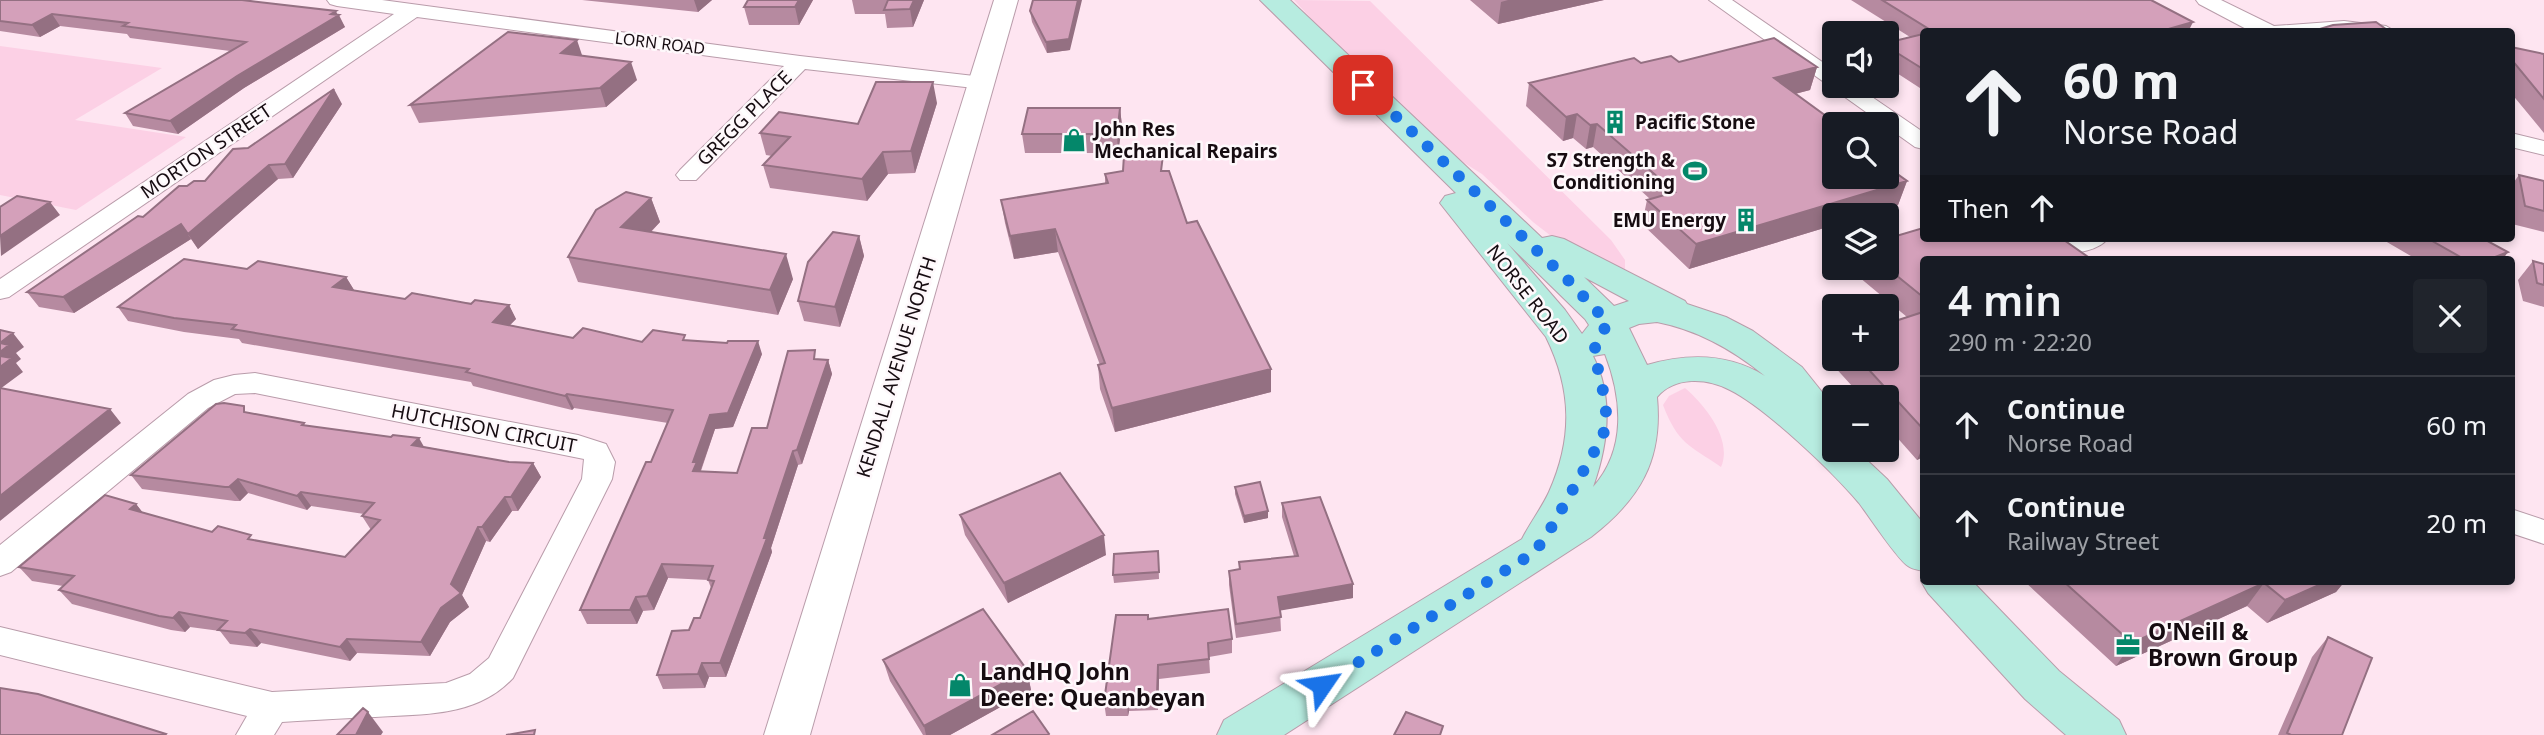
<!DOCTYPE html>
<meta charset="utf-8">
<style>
:root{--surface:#171b24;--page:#20242c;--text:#f1f3f6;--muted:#9ea1a6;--line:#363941}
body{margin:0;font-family:"Noto Sans",sans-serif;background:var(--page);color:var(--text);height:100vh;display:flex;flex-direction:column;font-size:26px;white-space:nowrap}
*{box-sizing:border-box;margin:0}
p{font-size:23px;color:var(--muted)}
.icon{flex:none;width:38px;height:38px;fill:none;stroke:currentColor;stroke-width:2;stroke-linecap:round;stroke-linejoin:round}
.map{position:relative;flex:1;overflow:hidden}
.drawer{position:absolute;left:1920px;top:256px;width:595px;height:329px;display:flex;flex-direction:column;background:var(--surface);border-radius:7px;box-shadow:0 4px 10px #0003}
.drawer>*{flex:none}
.hud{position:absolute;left:1920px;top:28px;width:595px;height:214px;border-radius:7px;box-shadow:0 4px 10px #0003;background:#171b24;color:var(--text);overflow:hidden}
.fabs{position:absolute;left:1822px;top:21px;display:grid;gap:14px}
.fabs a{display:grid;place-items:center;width:77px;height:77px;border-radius:7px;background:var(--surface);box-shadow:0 4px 10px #0003;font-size:35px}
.pin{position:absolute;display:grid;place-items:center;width:60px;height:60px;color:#fff;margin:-30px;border-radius:14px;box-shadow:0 4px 10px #0006}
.me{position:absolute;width:77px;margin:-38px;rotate:58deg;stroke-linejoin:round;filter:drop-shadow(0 0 5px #0008)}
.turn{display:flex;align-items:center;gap:24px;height:147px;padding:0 28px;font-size:32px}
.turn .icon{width:91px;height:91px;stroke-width:2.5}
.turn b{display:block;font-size:49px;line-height:60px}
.then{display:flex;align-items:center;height:66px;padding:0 28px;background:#0003;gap:14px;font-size:26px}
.round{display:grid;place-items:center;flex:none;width:74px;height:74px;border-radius:7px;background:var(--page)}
.overview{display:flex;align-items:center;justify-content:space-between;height:119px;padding:0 28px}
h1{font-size:42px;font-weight:600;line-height:52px}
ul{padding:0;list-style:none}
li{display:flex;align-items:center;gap:21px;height:98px;padding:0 28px;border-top:2px solid var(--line)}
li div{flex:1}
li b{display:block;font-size:26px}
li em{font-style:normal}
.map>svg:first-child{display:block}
</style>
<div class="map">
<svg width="2544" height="735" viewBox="0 0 2544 735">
<rect width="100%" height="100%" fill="#fee5f1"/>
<path fill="#fcd0e5" d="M1294,0L1370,1L1611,240L1625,260V269L1621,273L1564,246L1533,222L1482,174L1442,149L1337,47Z
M0,46L162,68L75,120L186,137L76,210L0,195Z
M1685,388C1705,405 1733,440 1721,467C1689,445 1678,444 1663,405L1669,396Z"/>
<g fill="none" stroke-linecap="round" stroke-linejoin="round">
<g stroke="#b99caa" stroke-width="2">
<path id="minor" d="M327,0H382L800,56L983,77L991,78L994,83L991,88L983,89L805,69L696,180H680L676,175L680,170L784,66L417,17L9,297L0,299V279L394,14L337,6L330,4Z
M1709,0H1732L1834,70V86H1856L1923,132V149L1915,147Z
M2196,0H2221L2274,26L2344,21L2386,26L2396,32H2252L2199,4Z
M2511,133L2544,141V155L2511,147Z
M2070,238H2108C2100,250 2075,255 2062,251L2058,246L2062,241Z
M255,373L578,435L606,444L615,462L612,479L513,678C477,717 425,714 375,717C344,718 313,720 282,722L274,735H236L247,716L0,655V627L272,692L446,683L470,674L489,658L582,479L584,459L255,393L235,394L208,408L11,572L0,576V545L188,394L214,380L234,375Z
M2511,509L2544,520V544L2511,533Z"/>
</g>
<g stroke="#b99caa" stroke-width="2">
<path id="tertiary" d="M994,0H1018L810,735H764Z"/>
</g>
<g stroke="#b99caa" stroke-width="2">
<path id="secondary" d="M1260,0H1290L1542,238L1552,236L1564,239L1685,301L1687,304L1726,317L1753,331L1802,367L1834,407V450H1856L1887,479L1923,523V571C1919,570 1912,569 1908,566C1897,559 1869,516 1859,503C1832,471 1766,408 1730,390C1707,378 1675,376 1657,397C1663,460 1640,499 1591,537L1284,735H1217L1224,720L1522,539C1530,523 1541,509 1549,492C1573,438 1572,390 1546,337L1440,203L1445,196L1456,193ZM1507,243L1585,319L1589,325L1582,334L1565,310ZM1584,277L1629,301L1614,306ZM1657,322C1698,330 1733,350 1765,376C1728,353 1688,353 1647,365L1629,328L1639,324ZM1605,354C1622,398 1627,449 1593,487C1608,445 1614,397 1593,356Z
M1923,578V581H1972L2059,671L2119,720L2126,735H2066L2025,699L1928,593L1921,581Z"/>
</g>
<use href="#minor" fill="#fff" fill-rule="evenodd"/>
<use href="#tertiary" fill="#fff" fill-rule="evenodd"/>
<use href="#secondary" fill="#b7ece0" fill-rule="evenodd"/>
</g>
<path fill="#b68aa0" d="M0,0L337,15L345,27L244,88L178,134L133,126L125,113L230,51L130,38L127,34L60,26L40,37L0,31Z
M582,0H712L698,12Z
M748,0H813L799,25H749L744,7Z
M852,0H924L913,27L887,28L885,14H855Z
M1470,0H1604L1498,24Z
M1851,0H2151L2188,32H1923V90L1886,66V43L1910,37Z
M1030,11L1070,50L1047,53L1032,22Z
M2511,47L2544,54V133L2511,93Z
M582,56L637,80L606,107L419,123L410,105Z
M1679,62L1817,67L1810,90L1795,94L1834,177L1907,181L1898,205L1865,215H1834V225L1689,269L1642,224L1647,200L1650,199L1593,147L1586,149L1573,138L1563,141L1526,106L1529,83Z
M937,103L915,173L888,174L867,201L770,188L763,165L772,156L766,155L760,133L858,124Z
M342,104L293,178L278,179L198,249L191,239L74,313L39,307L27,292L143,217L187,186L205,181L248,148Z
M1120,108L1122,126L1118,153H1025L1022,134Z
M1164,171L1187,223L1271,392L1115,432L1100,389L1098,365H1100L1058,252L1014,259L1005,223L1001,200L1105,184V174Z
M2519,175L2544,181V232L2512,224L2511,186Z
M651,198L660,222L651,232L793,279L778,315L578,282L568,257Z
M859,236L864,256L840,327L804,321L798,301Z
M2380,238H2482L2503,259H2416Z
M1886,239L1923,259V457L1917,460L1886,425V397H1862L1832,364L1834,359H1886L1907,317L1853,272L1855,268H1886Z
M2533,261L2544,264V307L2523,301L2518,280Z
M247,269L346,277L354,290L405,299L509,305L516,319L510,325L573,338L642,342L688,341L762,354L733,427L715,429L701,471L737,473L767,428L818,359L828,360L832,374L802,464L798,465L771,548L772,552L726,677H709L705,688L663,689L657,675L689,630L700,618L711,588L708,580L668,578L654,610L643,611L637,624H587L580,610L651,462L668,423L574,408L572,410L473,386L471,382L242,343L239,339L184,332L128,321L118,307Z
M249,413L304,423L305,425L509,462L533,463L541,477L518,511H512L490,542L486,541L462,595L469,607L450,622L430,656L357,653L350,661L261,643L257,647L230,644L220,631L190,627L185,632L171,630L72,604L59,590L63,586L32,581L19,567L136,504L143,513L212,532L345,557L371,530L362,516L364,514L311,506L307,510L248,493L240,501H235L142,489L131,475Z
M1235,487L1268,518L1244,523L1235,494Z
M1282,503L1353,598L1280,610L1281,631L1236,638L1229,585V571L1239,569V562L1294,556L1282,517Z
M960,515L1106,555L1008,603L965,535Z
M1158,551L1159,579L1114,583L1113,575Z
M2024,581H2345L2336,592L2267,623L2247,606L2116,666Z
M1149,619L1232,639V653L1209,657L1210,673L1159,679L1158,710L1129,711L1128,716H1106L1104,702Z
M2328,637L2342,735H2278L2312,657Z
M883,660L1027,670L1031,690L950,735H923L890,681Z"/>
<path fill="#947082" d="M694,0H712L698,12Z
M799,0H813L799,25L795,7Z
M914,0H924L913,27L910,9Z
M1078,0H1082L1070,50L1047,53L1046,42Z
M1508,0H1604L1498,24L1501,2Z
M336,11L338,16L339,15L345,27L244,88L178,134L170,121Z
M52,14L60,26L40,37L32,25Z
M2193,22L2188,32H2158Z
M577,40L583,58L561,53Z
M631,62L637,80L606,107L600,88Z
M1817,67L1810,90L1767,101L1774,78Z
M933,82L937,103L915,173L911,151Z
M334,89L342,104L293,178L285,164Z
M1120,108L1122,126L1118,153L1117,134Z
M1577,114L1573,138L1563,141L1566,117Z
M1597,124L1593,147L1586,149L1590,125Z
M883,152L888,174L867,201L862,179Z
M269,165L278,179L198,249L188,234Z
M1907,181L1898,205L1865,215H1834V225L1689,269L1696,244Z
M651,198L660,222L631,252L621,227Z
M50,202L60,215L1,256L0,236Z
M181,224L191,239L74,313L63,297Z
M1055,229L1058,252L1014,259L1010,236Z
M859,236L864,256L840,327L835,307Z
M2508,252L2503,259H2490Z
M786,254L793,279L778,315L770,290Z
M346,277L354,290L333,287Z
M509,305L516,319L500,335L493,322Z
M13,333L24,347L16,353L21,359L16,363L23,372L0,389V343Z
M758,341L762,354L733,427L715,429L700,472L693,471V462L710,415Z
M828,360L832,374L802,464L797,450Z
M1271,369V392L1115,432L1112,408Z
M567,394L574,408L572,410L565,396Z
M110,409L121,423L0,521V496Z
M419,438L427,452L412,445Z
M1923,446V457L1917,460Z
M793,451L798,465L771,548L772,552L726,677L720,663L764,538Z
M533,463L541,477L518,511L511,497Z
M238,479L248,493L240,501L229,487Z
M301,492L311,506L307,510L297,496Z
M505,497L512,511L490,542L482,527Z
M136,504L147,518L130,509Z
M1268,511V518L1244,523V516Z
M478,527L486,541L462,595L469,607L450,622L430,656L421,642L451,584Z
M1104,535L1106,555L1008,603L1004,583Z
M662,564L668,578L654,610L647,596Z
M2328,581H2345L2336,592L2267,623L2285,600Z
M2264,583L2247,606L2116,666L2132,643Z
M1353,584V598L1278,611V597Z
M636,597L643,611L637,624L630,610Z
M179,612L190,627L185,632L173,618Z
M250,629L261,643L257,647L245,633Z
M347,639L357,653L350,661L340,647Z
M702,663L709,677L705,688L698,674Z
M1158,665L1159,679L1158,710L1157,696Z
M1027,670L1031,690L950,735H926L924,726Z
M1127,698L1129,711L1128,716L1127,702Z
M368,712L383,732L381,735H356Z"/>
<path fill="#d4a0ba" stroke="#947082" stroke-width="2" d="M0,0H242L336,11L331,14L339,15L237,76L170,121L125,113L246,42L123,26L128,23L52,14L32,25L0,21Z
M748,0H799L795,7H744Z
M888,0H914L910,9L884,10Z
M1033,0H1078L1069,39L1046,42L1030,11Z
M1882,0H2151L2193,22L2158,32H1931L1932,31Z
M2376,22L2390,32H2310L2333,25Z
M508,32L577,40L561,53L631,62L600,88L410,105Z
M1923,34V69L1886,46V43Z
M1774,38L1817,67L1774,78L1837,124H1834V177H1886V166L1907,181L1696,244L1647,200L1675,192L1597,124L1590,125L1577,114L1566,117L1529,83L1634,58L1641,63L1671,56L1679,62Z
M2511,47L2544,54V99L2511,59Z
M876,82H933L911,151L883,152L862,179L763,165L790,137L760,133L779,112L858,124Z
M334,89L285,164L269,165L188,234L181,224L63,297L27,292L138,216L143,217L179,186H187L194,181H205L233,149L248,148Z
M1028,108H1120L1117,134H1022Z
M1124,155H1163L1161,171H1169L1187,223L1197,221L1271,369L1112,408L1098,365L1105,363L1055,229L1010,236L1001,200L1108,183L1105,174L1123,171Z
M2519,175L2544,181V211L2525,206Z
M626,192L651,198L621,227L786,254L770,290L568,257L596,210Z
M17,196L50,202L0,236V207Z
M1923,228V238H2061L2091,259H1923V297L1886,267V239Z
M833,232L859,236L835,307L798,301L808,262Z
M2427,238H2482L2508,252L2490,259H2464Z
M184,259L247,269L258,261L346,277L333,287L405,299L412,293L471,304L475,300L509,305L493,322L573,338L583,328L642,342L653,330L685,335L683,340L727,343L728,341H758L728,413L710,415L693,462H697L693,471L737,473L752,428H767L788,351L815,350L814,359L828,360L797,450L793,451L764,538H767L720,663H702L698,674L657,675L672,631L689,630L694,618H700L714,581L708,580L713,566L662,564L647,596L636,597L630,610H580L646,462H651L673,410L567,394L565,396L466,372L469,369L232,329L236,325L174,318L118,307Z
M2533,261L2544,264V285L2537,283Z
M1923,312V429L1859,359H1886V324Z
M0,330L13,333L0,343L9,345L0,352Z
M0,356L12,358L0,367Z
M0,388L110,409L0,496Z
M224,403L244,406V412L304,423L302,425L391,437L393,435L419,438L412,445L509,462L533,463L511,497H505L482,527H478L451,584L461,593L441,608L421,642L347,639L340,647L250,629L245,633L218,630L227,621L179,612L173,618L159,616L59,590L74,576L19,567L105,495L136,504L130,509L212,532L218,526L251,535L248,539L345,557L380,520L362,516L374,503L301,492L297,496L238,479L229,487H225L131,475L216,404Z
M1060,473L1104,535L1004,583L960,515Z
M1260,482L1268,511L1244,516L1235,487Z
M1320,497L1353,584L1278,597L1281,617L1236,624L1229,571L1240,569L1239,562L1298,556L1282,503Z
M1158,551L1159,572L1113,575L1114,554Z
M2063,581H2328L2285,600L2264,583L2132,643Z
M983,609L1027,670L924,726L883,660Z
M1228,609L1232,639L1208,643L1209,659L1158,665L1157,696L1127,698V702H1104L1116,615H1148V619Z
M2328,637L2372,658L2342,735H2291L2287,733Z
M0,688L38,694L166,734L165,735H0Z
M363,708L368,712L356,735H337Z
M1033,711L1049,734L1048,735H992Z
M1406,712L1443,726L1440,735H1394Z
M535,730L534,735H506Z"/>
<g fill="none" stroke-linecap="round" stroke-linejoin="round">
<path stroke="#1a73e8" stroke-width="12" stroke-dasharray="0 21.6" d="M1322,685L1535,552L1551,528L1602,438C1614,404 1595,378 1595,344L1608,323L1570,282L1363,85"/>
</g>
<defs>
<g id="building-bare" transform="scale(1.89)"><path d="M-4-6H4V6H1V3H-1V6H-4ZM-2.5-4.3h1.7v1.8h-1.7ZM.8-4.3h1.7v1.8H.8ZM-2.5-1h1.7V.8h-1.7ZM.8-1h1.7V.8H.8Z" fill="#04876a" stroke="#fef8fb" stroke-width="2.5" paint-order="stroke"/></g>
<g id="shop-bare" transform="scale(1.89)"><path d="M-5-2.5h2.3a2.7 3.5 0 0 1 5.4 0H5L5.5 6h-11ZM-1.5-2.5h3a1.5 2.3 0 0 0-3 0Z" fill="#04876a" stroke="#fef8fb" stroke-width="2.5" paint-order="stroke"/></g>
<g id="stadium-bare" transform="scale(1.89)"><path d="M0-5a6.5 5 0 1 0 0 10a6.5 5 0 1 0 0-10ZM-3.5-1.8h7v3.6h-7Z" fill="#04876a" stroke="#fef8fb" stroke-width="2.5" paint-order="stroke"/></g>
<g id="office-bare" transform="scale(1.89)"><path d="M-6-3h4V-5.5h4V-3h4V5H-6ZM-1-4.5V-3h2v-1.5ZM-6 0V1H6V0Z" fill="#04876a" stroke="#fef8fb" stroke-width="2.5" paint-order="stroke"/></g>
</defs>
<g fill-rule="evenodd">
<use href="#building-bare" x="1615" y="122"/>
<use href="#shop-bare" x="1074" y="140"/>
<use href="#stadium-bare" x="1695" y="171"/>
<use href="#building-bare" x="1746" y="220"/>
<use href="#office-bare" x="2128" y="645"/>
<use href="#shop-bare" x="960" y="685"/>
</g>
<g text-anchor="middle" stroke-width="5" stroke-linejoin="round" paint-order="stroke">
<g font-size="16" fill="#160c11" stroke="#fef8fb">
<text transform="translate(660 43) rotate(7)" y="6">LORN ROAD</text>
</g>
<g font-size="19" fill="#160c11" stroke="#fef8fb">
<text transform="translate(744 118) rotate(-45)" y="7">GREGG PLACE</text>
<text transform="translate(206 151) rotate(-34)" y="7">MORTON STREET</text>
<text transform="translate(1528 294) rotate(52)" y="7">NORSE ROAD</text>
<text transform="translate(896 367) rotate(-73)" y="7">KENDALL AVENUE NORTH</text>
<text transform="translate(484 428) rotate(11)" y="7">HUTCHISON CIRCUIT</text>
</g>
<g font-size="19" font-weight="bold" fill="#160c11" stroke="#fef8fb" text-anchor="start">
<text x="1635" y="129">Pacific Stone</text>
<text x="1094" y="136">John Res<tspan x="1094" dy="22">Mechanical Repairs</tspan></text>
<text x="1675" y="167" text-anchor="end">S7 Strength &amp;<tspan x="1675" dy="22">Conditioning</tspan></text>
<text x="1726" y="227" text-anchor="end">EMU Energy</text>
</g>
<g font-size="23" font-weight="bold" fill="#160c11" stroke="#fef8fb" text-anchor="start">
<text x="2148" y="640">O'Neill &amp;<tspan x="2148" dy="26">Brown Group</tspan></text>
<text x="980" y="680">LandHQ John<tspan x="980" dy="26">Deere: Queanbeyan</tspan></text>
</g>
</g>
</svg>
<div class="fabs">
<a><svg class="icon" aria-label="sound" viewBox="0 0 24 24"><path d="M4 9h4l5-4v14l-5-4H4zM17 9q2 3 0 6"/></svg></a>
<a><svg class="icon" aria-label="search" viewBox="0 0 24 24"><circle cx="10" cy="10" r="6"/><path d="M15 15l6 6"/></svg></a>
<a><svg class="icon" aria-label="layers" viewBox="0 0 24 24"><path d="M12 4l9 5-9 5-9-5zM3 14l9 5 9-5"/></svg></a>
<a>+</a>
<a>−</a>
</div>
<div class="pin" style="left:1363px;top:85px;background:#d93025"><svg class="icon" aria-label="arrive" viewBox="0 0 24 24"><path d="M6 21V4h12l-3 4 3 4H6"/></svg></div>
<svg class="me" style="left:1322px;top:685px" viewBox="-20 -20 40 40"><path d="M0-17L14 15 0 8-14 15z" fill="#1a73e8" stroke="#fff" stroke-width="4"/></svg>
<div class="hud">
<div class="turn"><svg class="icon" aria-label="ahead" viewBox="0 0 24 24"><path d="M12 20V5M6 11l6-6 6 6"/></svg><div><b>60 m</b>Norse Road</div></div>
<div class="then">Then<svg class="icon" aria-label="ahead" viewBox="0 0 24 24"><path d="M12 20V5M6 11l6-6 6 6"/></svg></div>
</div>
<section class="drawer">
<div class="overview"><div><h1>4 min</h1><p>290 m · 22:20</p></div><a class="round"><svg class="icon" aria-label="close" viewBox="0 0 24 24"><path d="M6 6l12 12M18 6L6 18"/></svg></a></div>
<ul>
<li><svg class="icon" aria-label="ahead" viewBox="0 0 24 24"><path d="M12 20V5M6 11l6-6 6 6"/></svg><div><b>Continue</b><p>Norse Road</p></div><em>60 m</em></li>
<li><svg class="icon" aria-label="ahead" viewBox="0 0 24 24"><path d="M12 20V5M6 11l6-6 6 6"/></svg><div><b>Continue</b><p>Railway Street</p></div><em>20 m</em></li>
</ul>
</section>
</div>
